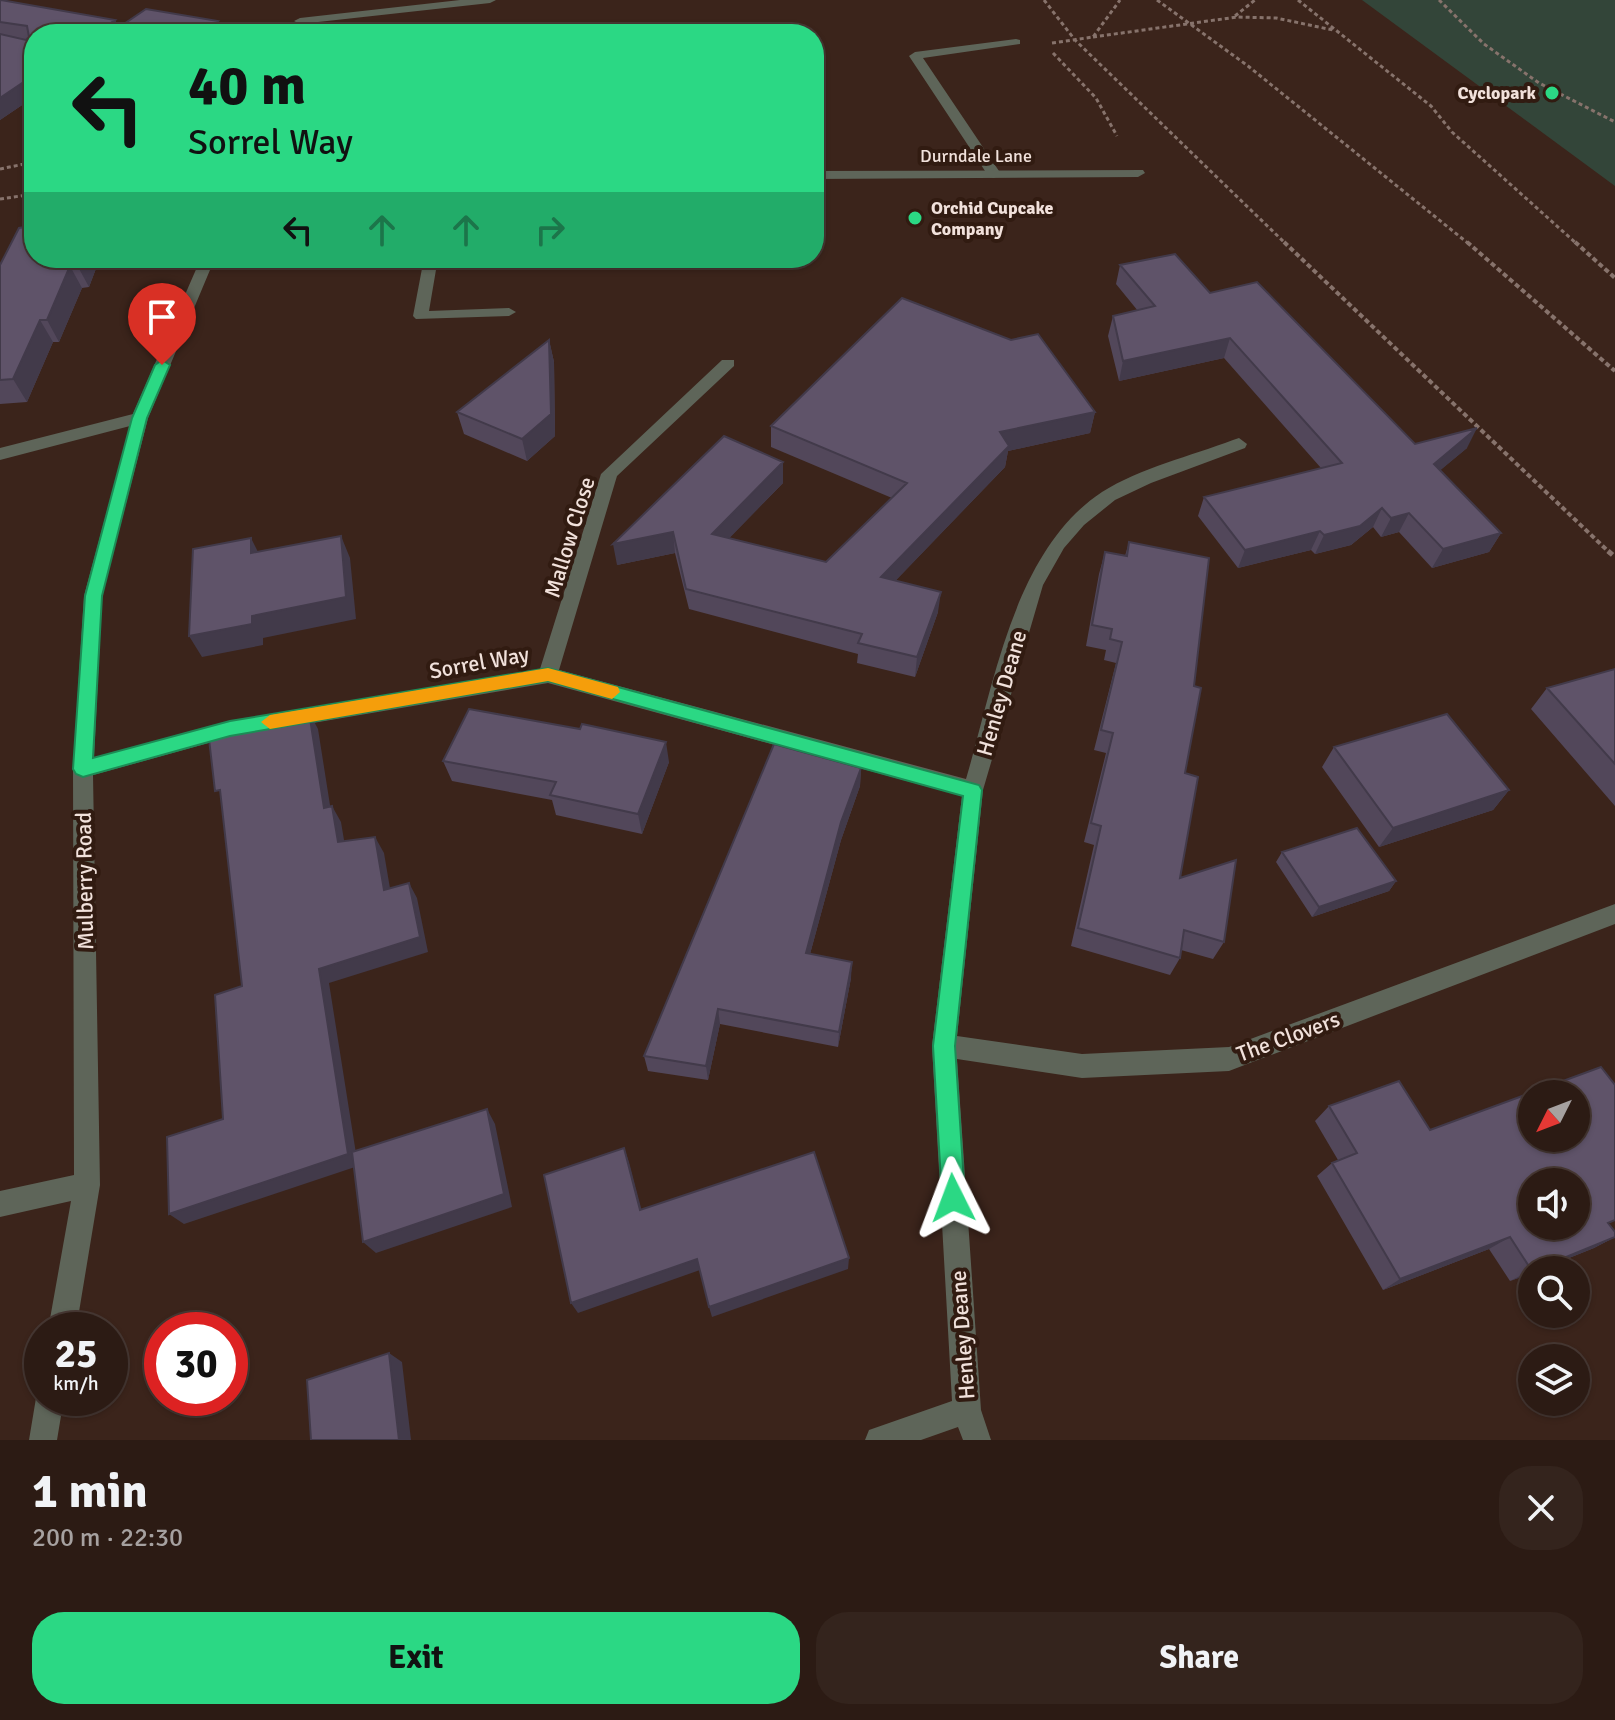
<!DOCTYPE html>
<meta charset="utf-8">
<style>
:root{--surface:#2c1b14;--page:#34241d;--text:#f1f3f6;--muted:#a6a1a0;--line:#483934;--accent:#2bd884}
body{margin:0;font-family:Signika,sans-serif;background:var(--page);color:var(--text);height:100vh;display:flex;flex-direction:column;font-size:30px;white-space:nowrap}
*{box-sizing:border-box;margin:0}
p{font-size:26px;color:var(--muted)}
.icon{flex:none;width:44px;height:44px;fill:none;stroke:currentColor;stroke-width:2;stroke-linecap:round;stroke-linejoin:round}
.map{position:relative;height:1440px;overflow:hidden}
.sheet{display:flex;flex-direction:column;background:var(--surface);flex:1}
.sheet>*{flex:none}
.guide{position:absolute;left:24px;top:24px;width:800px;height:244px;border-radius:32px;box-shadow:0 2px 6px #0004,0 0 0 2px var(--line);background:#2bd884;color:#111;overflow:hidden}
.needle{width:52px;rotate:228deg}
.controls{position:absolute;left:1518px;top:1080px;display:grid;gap:16px}
.controls a{display:grid;place-items:center;width:72px;height:72px;border-radius:50%;background:var(--surface);box-shadow:0 2px 6px #0004,0 0 0 2px var(--line);font-size:40px}
.speed{position:absolute;left:24px;top:1312px;display:flex;gap:16px;font-size:40px;font-weight:700;text-align:center}
.speed>*{display:grid;place-content:center;width:104px;height:104px;border-radius:50%;background:var(--surface);box-shadow:0 2px 6px #0004,0 0 0 2px var(--line);line-height:1}
.speed small{font-size:20px;font-weight:400}
.speed .limit{border:12px solid #d22;background:#fff;color:#111}
.pin{position:absolute;display:grid;place-items:center;width:68px;height:68px;color:#fff;margin:-82px -34px;border-radius:50% 50% 50% 0;rotate:-45deg;box-shadow:0 0 8px #0007}
.pin .icon{rotate:45deg}
.me{position:absolute;width:88px;margin:-44px;rotate:357deg;stroke-linejoin:round;filter:drop-shadow(0 0 6px #0008)}
.turn{display:flex;align-items:center;gap:28px;height:168px;padding:0 32px;font-size:36px}
.turn .icon{width:104px;height:104px;stroke-width:2.5}
.turn b{display:block;font-size:56px;line-height:68px}
.lanes{display:flex;align-items:center;height:76px;padding:0 32px;background:#0003;justify-content:center;gap:40px;direction:ltr}
.lanes .off{opacity:.35}
.round{display:grid;place-items:center;flex:none;width:84px;height:84px;border-radius:32px;background:var(--page)}
.summary{display:flex;align-items:center;justify-content:space-between;height:136px;padding:0 32px}
h1{font-size:48px;font-weight:700;line-height:60px}
.primary-button{display:flex;gap:16px;margin-top:auto;padding:16px 32px}
.primary-button a{flex:1;height:92px;border-radius:32px;background:var(--accent);color:#111;font-size:32px;font-weight:700;line-height:92px;text-align:center}
.primary-button a+a{background:var(--page);color:var(--text)}
.map>svg:first-child{display:block}
</style>
<div class="map">
<svg width="1615" height="1440" viewBox="0 0 1615 1440">
<rect width="100%" height="100%" fill="#3b241b"/>
<path fill="#334539" d="M1362,0H1615V186Z"/>
<g fill="none" stroke-linecap="round" stroke-linejoin="round">
<path stroke="#87736c" stroke-width="3" stroke-dasharray="4 3" stroke-linecap="butt" d="M1044,0L1075,40L1286,244
M1157,0L1248,66L1469,244
M1298,0L1431,106L1452,132L1577,244
M1439,0L1484,44L1539,83L1615,122
M1235,16L1255,0
M1093,37L1237,17L1276,18L1333,30
M1052,43L1093,37L1120,0
M1053,53L1096,98L1117,136
M0,169L34,162
M0,199L34,194"/>
<path stroke="#87736c" stroke-width="4" stroke-dasharray="5 3" stroke-linecap="butt" d="M1284,242L1610,553
M1467,242L1615,371
M1575,242L1615,278"/>
<path stroke="#87736c" stroke-width="5" stroke-dasharray="6 4" stroke-linecap="butt" d="M1608,551L1615,557"/>
<path fill="#5e6559" fill-rule="evenodd" d="M1016,39L1020,40V44L923,58L1001,174L994,178L989,177L909,56L915,52Z
M424,258H438L429,311L509,308L516,312L509,316L416,319L413,316Z"/>
<path fill="#5e6559" fill-rule="evenodd" d="M460,0H496L490,3L300,24L294,21L300,18Z
M1143,170L1145,173L1138,177L814,179V171Z
M201,258H215L148,418L102,596L94,758L230,721L540,669L601,474L722,360H734V366L617,476L559,670L966,779C994,684 1014,550 1102,492C1140,468 1191,456 1233,440L1239,438L1247,444L1245,448L1151,483L1115,500L1084,525L1064,548L1043,585L983,790L957,1036L1082,1054L1229,1047L1615,904V924L1229,1071L1082,1078L957,1059L981,1410L991,1440H963L958,1427L921,1440H865L869,1430L952,1401L932,1046L962,796L548,683L230,737L93,775L100,1185L76,1330H48L71,1201L0,1217V1191L74,1175L73,769L84,596L130,426L0,460V448L133,414Z
M42,1387V1398H64L57,1440H29L36,1398Z"/>
</g>
<path fill="#52475a" d="M0,0L115,20L120,31L223,34H34V97L0,120Z
M25,227L34,258H100L89,287L82,288L59,342H53L27,402L0,404V265Z
M1120,265L1210,293L1415,444L1467,448L1440,470L1501,533L1489,552L1432,568L1399,532L1381,537L1373,527L1351,545L1315,554L1311,550L1238,568L1198,516L1204,497L1321,468L1224,358L1119,381L1108,336L1113,316L1138,311L1116,284Z
M549,340L554,362L555,436L527,461L464,434L457,412Z
M1095,412L1090,433L1008,451L1005,467L895,581L938,612L915,677L857,663L858,654L689,609L675,553L617,565L783,462V483L729,538L826,562L892,498L771,447V426Z
M1129,542L1194,686L1185,773L1180,878L1224,942L1213,959L1181,950L1180,958L1170,975L1071,946L1094,845L1084,842L1106,753L1094,750L1116,663L1104,660L1106,650L1086,646L1099,574L1105,552L1125,556Z
M1615,669V806L1531,709L1547,688Z
M580,729L669,762L642,834L556,815L552,800L452,781L443,761Z
M1334,747L1509,790L1493,810L1379,847L1322,767Z
M861,768L860,786L841,840L810,954L851,978L838,1047L720,1024L708,1080L648,1071L644,1056Z
M1282,852L1396,881L1389,891L1312,917L1276,862Z
M1329,1106L1430,1130L1609,1225L1615,1237L1594,1248L1539,1270H1532V1273L1510,1281L1489,1249L1383,1290L1317,1176L1332,1163L1338,1160L1315,1121Z"/>
<path fill="#423a4a" d="M115,20L122,34H94Z
M218,21L223,34H201Z
M34,75V97L0,120V98Z
M80,258H100L89,287L77,265Z
M70,266L82,288L59,342L47,320Z
M40,320L53,342L27,402L13,379Z
M1230,338L1224,358L1119,381L1123,361Z
M549,340L554,362L555,436L527,461L522,439Z
M1095,412L1090,433L1008,451L1005,467L879,598L881,577L1000,432Z
M1477,428L1467,448L1424,484L1434,464Z
M783,462V483L713,555L712,534Z
M1382,508L1373,527L1351,545L1315,554L1324,535Z
M1409,513L1399,532L1381,537L1391,518Z
M1320,531L1311,550L1238,568L1245,550Z
M673,532L675,553L617,565L613,544Z
M1501,533L1489,552L1432,568L1443,549Z
M341,536L350,558L356,619L263,638V645L202,657L189,636L252,616Z
M251,538L262,560L251,553Z
M941,592L938,612L915,677L917,657Z
M309,712L318,729L333,824L324,808Z
M666,742L669,762L642,834L638,814Z
M861,768L860,786L841,840L806,969V953L841,822Z
M1509,790L1493,810L1379,847L1393,828Z
M332,806L341,822L347,858L338,842Z
M375,837L384,853L393,906L384,890Z
M1396,881L1389,891L1312,917L1319,907Z
M409,883L417,898L428,952L329,983L358,1166L184,1224L169,1214L319,969Z
M852,962L851,978L838,1047L839,1032Z
M718,1009L720,1024L708,1080L706,1066Z
M487,1109L495,1124L512,1207L376,1253L363,1242Z
M624,1148L629,1162L645,1223L640,1210Z
M1510,1237L1489,1249L1383,1290L1400,1279Z
M1615,1237L1594,1248L1539,1270H1533Z
M849,1258L848,1269L712,1317L709,1307Z
M697,1259L700,1270L578,1313L571,1303Z
M1532,1270V1273L1510,1281Z
M389,1353L402,1362L411,1440H399Z"/>
<path fill="#5f5369" stroke="#423a4a" stroke-width="2" fill-rule="evenodd" d="M0,0H1L115,20L94,34H34V75L0,98V34L26,40L29,37L27,26L0,22Z
M146,9L218,21L201,34H119L124,24Z
M34,209V258H80L77,265L70,266L47,320H40L13,379L0,380V265L19,228L25,227Z
M1175,254L1210,293L1257,282L1415,444L1477,428L1434,464L1501,533L1443,549L1409,513L1391,518L1382,508L1360,526L1324,535L1320,531L1245,550L1204,497L1342,463L1230,338L1123,361L1113,316L1155,306L1120,265Z
M902,298L1011,340L1038,334L1095,412L1000,432L1009,446L881,577L941,592L917,657L858,643L862,634L686,589L673,532L613,544L724,436L783,462L712,534L826,562L907,483L771,426Z
M549,340L551,414L522,439L457,412Z
M341,536L346,597L252,616V624L189,636L193,549L251,538V553Z
M1129,542L1209,558L1194,686L1201,688L1185,773L1198,777L1180,878L1236,860L1224,942L1184,930L1180,958L1078,928L1101,826L1091,823L1113,733L1101,730L1122,642L1110,639L1112,629L1092,625L1105,552L1127,556Z
M1615,669V764L1547,688Z
M469,709L580,729L582,724L666,742L638,814L550,795L556,782L443,761Z
M309,712L324,808L332,806L338,842L375,837L384,890L409,883L420,937L319,969L348,1154L169,1214L167,1137L223,1119L215,995L242,986L220,790L215,791L209,739Z
M1447,714L1509,790L1393,828L1334,747Z
M774,744L861,768L841,822L806,953L852,962L839,1032L718,1009L706,1066L644,1056Z
M1357,828L1396,881L1319,907L1282,852Z
M1601,1067L1615,1085V1220L1608,1223L1615,1232V1237L1532,1271L1510,1237L1400,1279L1332,1163L1357,1153L1329,1106L1399,1081L1430,1130ZM1532,1094H1576V1138H1532ZM1532,1182H1576V1226H1532Z
M487,1109L504,1194L363,1242L352,1152Z
M624,1148L640,1210L814,1152L849,1258L709,1307L697,1259L571,1303L544,1175Z
M389,1353L399,1440H311L307,1380Z"/>
<path fill="#2bd884" stroke="#1c8c56" stroke-width="2" d="M162,360L170,365L147,418L102,596L93,758L230,721L548,668L979,785L982,790L955,1046L965,1198L962,1206L953,1210L945,1206L942,1198L933,1046L963,796L548,681L230,736L83,777L76,774L73,769L85,596L132,418L155,365Z"/>
<path fill="#f59e0b" d="M548,668L618,687L620,692L612,699L548,681L270,729L261,722L270,715Z"/>
<g fill="#2bd884" stroke="#311b11" stroke-width="3">
<circle cx="1552" cy="93" r="8"/>
<circle cx="915" cy="218" r="8"/>
</g>
<g text-anchor="middle" stroke-width="8" stroke-linejoin="round" paint-order="stroke">
<g font-size="18" font-weight="bold" fill="#f1e1db" stroke="#311b11" text-anchor="end">
<text x="1536" y="99">Cyclopark</text>
<text x="931" y="214" text-anchor="start">Orchid Cupcake<tspan x="931" dy="21">Company</tspan></text>
</g>
<g font-size="18" fill="#f1e1db" stroke="#311b11">
<text x="976" y="162">Durndale Lane</text>
</g>
<g font-size="22" fill="#f1e1db" stroke="#311b11">
<text transform="translate(569 537) rotate(-73)" y="8">Mallow Close</text>
<text transform="translate(479 662) rotate(-10)" y="8">Sorrel Way</text>
<text transform="translate(1001 693) rotate(-74)" y="8">Henley Deane</text>
<text transform="translate(84 881) rotate(-91)" y="8">Mulberry Road</text>
<text transform="translate(1288 1036) rotate(-20)" y="8">The Clovers</text>
<text transform="translate(962 1335) rotate(-94)" y="8">Henley Deane</text>
</g>
</g>
</svg>
<div class="controls">
<a><svg class="needle" viewBox="-14 -14 28 28"><path d="M0-13l5 13h-10z" fill="#e53935"/><path d="M0 13l5-13h-10z" fill="#a6a1a0"/></svg></a>
<a><svg class="icon" aria-label="sound" viewBox="0 0 24 24"><path d="M4 9h4l5-4v14l-5-4H4zM17 9q2 3 0 6"/></svg></a>
<a><svg class="icon" aria-label="search" viewBox="0 0 24 24"><circle cx="10" cy="10" r="6"/><path d="M15 15l6 6"/></svg></a>
<a><svg class="icon" aria-label="layers" viewBox="0 0 24 24"><path d="M12 4l9 5-9 5-9-5zM3 14l9 5 9-5"/></svg></a>
</div>
<div class="speed"><div>25<small>km/h</small></div><div class="limit">30</div></div>
<div class="pin" style="left:162px;top:365px;background:#d93025"><svg class="icon" aria-label="arrive" viewBox="0 0 24 24"><path d="M6 21V4h12l-3 4 3 4H6"/></svg></div>
<svg class="me" style="left:953px;top:1198px" viewBox="-20 -20 40 40"><path d="M0-17L14 15 0 8-14 15z" fill="#2bd884" stroke="#fff" stroke-width="4"/></svg>
<div class="guide">
<div class="turn"><svg class="icon" aria-label="left" viewBox="0 0 24 24"><path d="M17 20v-9H6M10 6l-5 5 5 5"/></svg><div><b>40 m</b>Sorrel Way</div></div>
<div class="lanes"><svg class="icon" aria-label="left" viewBox="0 0 24 24"><path d="M17 20v-9H6M10 6l-5 5 5 5"/></svg><svg class="icon off" aria-label="ahead" viewBox="0 0 24 24"><path d="M12 20V5M6 11l6-6 6 6"/></svg><svg class="icon off" aria-label="ahead" viewBox="0 0 24 24"><path d="M12 20V5M6 11l6-6 6 6"/></svg><svg class="icon off" aria-label="right" viewBox="0 0 24 24"><path d="M7 20v-9h11M14 6l5 5-5 5"/></svg></div>
</div>
</div>
<section class="sheet">
<div class="summary"><div><h1>1 min</h1><p>200 m · 22:30</p></div><a class="round"><svg class="icon" aria-label="close" viewBox="0 0 24 24"><path d="M6 6l12 12M18 6L6 18"/></svg></a></div>
<div class="primary-button"><a>Exit</a><a>Share</a></div>
</section>
